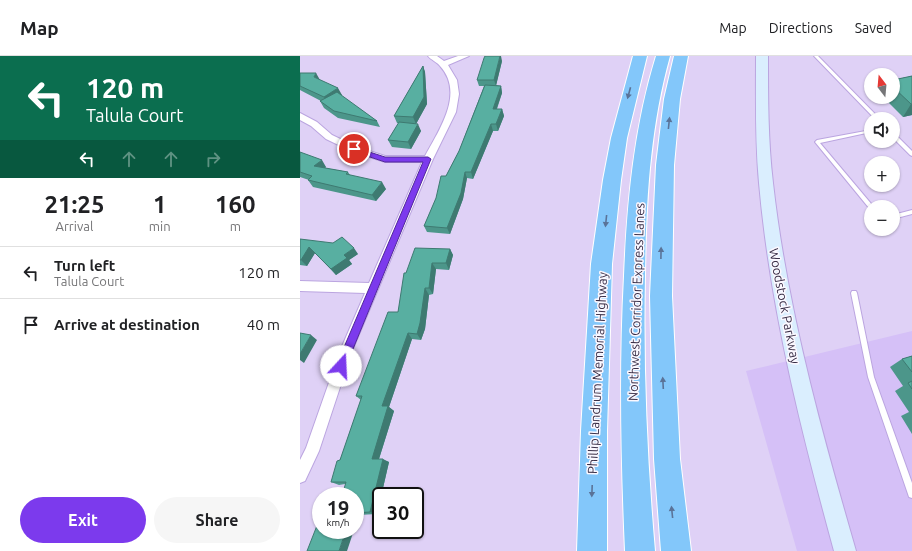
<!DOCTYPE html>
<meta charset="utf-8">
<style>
:root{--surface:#fff;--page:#f6f6f6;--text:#202124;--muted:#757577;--line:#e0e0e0;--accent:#7c3aed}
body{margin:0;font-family:Ubuntu,sans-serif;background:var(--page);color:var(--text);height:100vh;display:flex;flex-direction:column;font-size:15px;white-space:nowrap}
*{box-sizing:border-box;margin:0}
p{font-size:13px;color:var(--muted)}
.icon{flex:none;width:22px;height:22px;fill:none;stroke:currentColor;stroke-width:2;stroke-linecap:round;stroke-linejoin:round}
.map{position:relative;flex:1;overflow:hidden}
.drawer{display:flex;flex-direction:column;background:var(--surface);width:300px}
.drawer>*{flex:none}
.banner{background:#0b6e4f;color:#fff;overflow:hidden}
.needle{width:26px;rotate:344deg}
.fabs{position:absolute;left:564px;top:12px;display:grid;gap:8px}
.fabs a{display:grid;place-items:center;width:36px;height:36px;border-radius:50%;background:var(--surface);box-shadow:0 1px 3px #0004;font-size:20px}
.speed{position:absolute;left:12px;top:431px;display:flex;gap:8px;font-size:20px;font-weight:700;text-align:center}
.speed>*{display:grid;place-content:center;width:52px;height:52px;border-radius:50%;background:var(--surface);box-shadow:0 1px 3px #0004;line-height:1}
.speed small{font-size:10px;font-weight:400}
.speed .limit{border:2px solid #111;border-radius:6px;background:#fff;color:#111}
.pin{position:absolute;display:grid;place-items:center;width:34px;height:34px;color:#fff;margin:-17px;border:2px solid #fff;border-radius:50%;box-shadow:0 1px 4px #0007}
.me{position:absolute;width:44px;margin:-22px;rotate:20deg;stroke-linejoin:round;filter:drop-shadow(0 0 3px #0008)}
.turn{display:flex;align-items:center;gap:14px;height:84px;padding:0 20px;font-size:18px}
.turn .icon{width:52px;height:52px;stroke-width:2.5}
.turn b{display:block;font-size:28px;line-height:34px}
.lanes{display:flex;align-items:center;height:38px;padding:0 20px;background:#0003;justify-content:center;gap:20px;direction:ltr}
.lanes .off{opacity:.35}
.eta{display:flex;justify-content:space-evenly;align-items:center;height:68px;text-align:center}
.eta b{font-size:24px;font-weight:600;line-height:28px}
.action{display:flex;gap:8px;margin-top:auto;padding:8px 20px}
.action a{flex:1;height:46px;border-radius:24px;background:var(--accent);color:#fff;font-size:16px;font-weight:600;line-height:46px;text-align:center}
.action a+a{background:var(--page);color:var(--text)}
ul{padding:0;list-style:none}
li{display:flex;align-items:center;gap:12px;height:52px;padding:0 20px;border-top:1px solid var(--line)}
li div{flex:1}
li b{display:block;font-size:15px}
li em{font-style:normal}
header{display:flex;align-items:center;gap:24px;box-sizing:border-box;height:56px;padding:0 20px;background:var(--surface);border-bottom:1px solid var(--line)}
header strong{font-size:19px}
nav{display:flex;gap:22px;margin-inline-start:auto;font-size:14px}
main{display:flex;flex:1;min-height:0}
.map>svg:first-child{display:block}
</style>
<header>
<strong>Map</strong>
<nav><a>Map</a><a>Directions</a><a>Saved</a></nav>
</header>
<main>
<section class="drawer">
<div class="banner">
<div class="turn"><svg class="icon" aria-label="left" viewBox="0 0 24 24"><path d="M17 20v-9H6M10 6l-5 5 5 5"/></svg><div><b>120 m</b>Talula Court</div></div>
<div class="lanes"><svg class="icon" aria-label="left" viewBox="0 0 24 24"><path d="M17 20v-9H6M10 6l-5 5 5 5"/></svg><svg class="icon off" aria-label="ahead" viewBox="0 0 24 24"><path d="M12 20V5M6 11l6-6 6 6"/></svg><svg class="icon off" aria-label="ahead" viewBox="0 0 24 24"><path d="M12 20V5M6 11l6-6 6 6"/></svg><svg class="icon off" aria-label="right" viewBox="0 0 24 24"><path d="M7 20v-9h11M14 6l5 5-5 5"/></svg></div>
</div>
<div class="eta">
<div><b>21:25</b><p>Arrival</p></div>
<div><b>1</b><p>min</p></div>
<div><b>160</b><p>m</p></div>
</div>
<ul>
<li><svg class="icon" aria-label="left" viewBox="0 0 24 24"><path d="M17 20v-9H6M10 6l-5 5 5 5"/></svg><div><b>Turn left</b><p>Talula Court</p></div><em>120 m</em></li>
<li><svg class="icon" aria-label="arrive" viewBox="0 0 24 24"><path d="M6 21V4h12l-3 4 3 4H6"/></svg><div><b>Arrive at destination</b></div><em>40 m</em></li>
</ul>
<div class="action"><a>Exit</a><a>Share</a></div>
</section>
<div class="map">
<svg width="612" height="495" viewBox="0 0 612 495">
<rect width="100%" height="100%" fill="#dfd1f6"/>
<path fill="#d5c0f7" d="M612,275V495H497L446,315Z"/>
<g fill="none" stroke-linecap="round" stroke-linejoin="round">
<g stroke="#bba5e0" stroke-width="2">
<path id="lane" d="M514,0H518L580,63H575Z
M571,74V76L520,87L573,150L574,151H571V153L569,152L515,86L517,84Z
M593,78H595L612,95V100L610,99L593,82Z
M612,154V158L593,163V159Z
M552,235H556L557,237L574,321L612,427V442L609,441L608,438L568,321L551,237Z"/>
</g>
<g stroke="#bba5e0" stroke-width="2">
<path id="street" d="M128,0H137L144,5L158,0H169L148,9L157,24L159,38L156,56L133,103L52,295L19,395L5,425L0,427V404L6,392L40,295L65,237L0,235V225L69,227L122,106H85L51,95L26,83L11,70L0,64V57L17,66L32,79L57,91L85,100H125C139,74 165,37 140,10C137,6 131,4 128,0Z"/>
</g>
<g stroke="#bba5e0" stroke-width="2">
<path id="secondary" d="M456,0H468C468,42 468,85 473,127C487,252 521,374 556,495H534C501,374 470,252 459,127C455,85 456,42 456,0Z"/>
</g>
<g stroke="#fff" stroke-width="2">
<path id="highway" d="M333,0H347L327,82L321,124L312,208L307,375V495H277L281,375L291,208L303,124L311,82Z
M356,0H370C350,71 346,146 345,219C343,311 347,403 355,495H325C321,403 319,312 324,220C327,146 334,71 356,0Z
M374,0H388L380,43L374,109L372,240L380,403L391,495H361L354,403L350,240L356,109L364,43Z"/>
</g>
<use href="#lane" fill="#fff" fill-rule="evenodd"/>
<use href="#street" fill="#fff" fill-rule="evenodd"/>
<use href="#secondary" fill="#daeefe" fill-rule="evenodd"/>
<use href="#highway" fill="#83c7fa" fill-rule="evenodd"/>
</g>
<path fill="#4c968a" d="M202,5L196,29L201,30L202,37L197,53H202L204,60L198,75H193L173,123L167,122L163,143L150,178L127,176L124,170L146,120L159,95L184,30H179L177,24Z
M123,10L125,16L127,48L116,68L121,75L111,93L92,91L88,84L99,67H97L94,60Z
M0,17L20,24L42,39L41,40L77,65L80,71L38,62L24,52L20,45H21L0,34Z
M612,20V59L603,61L583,41H593V24Z
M0,96L26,111L25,112L48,116L50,119L86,133L76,145L13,131L8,124H9L0,121Z
M0,183L58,198L49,204L52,208L36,219L15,197L7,210L0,209Z
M150,193L153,199L149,214L136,213L133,238L129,239L125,273L121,284L112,283L89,351L94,355L79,403L89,406L77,458L58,459L55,470V440L45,428L39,429L31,426L40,404L61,344L56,340L98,256L106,217Z
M612,300V378L601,360L609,356L595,335L603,330L590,311L602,303Z"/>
<path fill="#3e7a71" d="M200,0H201L202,5L196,30L194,24Z
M123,10L125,16L127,48L116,68L113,61Z
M16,17L20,24L14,21Z
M201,30L202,37L194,60L193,53Z
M38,32L42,39L28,48L24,41Z
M611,48H612V59L603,61Z
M202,53L204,60L198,75L196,68Z
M118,68L121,75L111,93L108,86Z
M191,68L193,75L173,123L171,116Z
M22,104L26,111L19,117L14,110Z
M165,116L167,122L163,143L150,178L147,172Z
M82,126L86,133L76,145L72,139Z
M9,191L15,197L7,210L1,204Z
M54,192L58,198L49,204L52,208L36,219L31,213L44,199Z
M150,193L153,199L149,214L146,207Z
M132,207L136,213L133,238L129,232Z
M125,232L129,239L125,273L121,284L117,278Z
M108,277L112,283L89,351L94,355L78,406L72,403L82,350Z
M11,279L17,284L4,307L0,304V298Z
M83,403L89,406L77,458L70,456Z
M55,458L58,459L55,470Z
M46,474H54L47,495H39Z"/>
<path fill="#58afa1" stroke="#3e7a71" d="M185,0H200L194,24H177L184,2Z
M123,10L124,41L113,61L94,60Z
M0,17H16L14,21L38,32L24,41L0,30Z
M612,20V48H611L593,31V24Z
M185,29L201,30L193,53H202L196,68H191L171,116H165L161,137L147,172L124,170L136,142L141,120H146L159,95Z
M37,36L77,65L34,55L20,45Z
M99,66L118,68L108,86L88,84Z
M0,96L22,104L14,110L48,116L46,118L82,126L72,139L8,124L12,120L0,116Z
M42,181L54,192L44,199L47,202L31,213L9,191L1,204H0V183L33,187Z
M115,192L150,193L146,207H132L129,232H125L120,267L117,278L108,277L82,350H88L72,403H83L70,456L55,457V440H42L46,426H31L37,405L40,404L62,340H56L88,256H98L104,217H106Z
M0,277L11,279L0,298Z
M612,300V316L602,303Z
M612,325V333L608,327Z
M18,467H21V474H46L39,495H7Z"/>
<defs><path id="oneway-solid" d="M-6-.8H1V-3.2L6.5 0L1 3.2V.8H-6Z"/></defs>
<g fill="#5a7398">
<use href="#oneway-solid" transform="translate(329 37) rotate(105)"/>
<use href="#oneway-solid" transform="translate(369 67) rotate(-84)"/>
<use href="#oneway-solid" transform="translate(306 165) rotate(96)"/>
<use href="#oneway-solid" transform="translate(361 197) rotate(-89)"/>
<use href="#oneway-solid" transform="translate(363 327) rotate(-93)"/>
<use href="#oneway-solid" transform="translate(292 435) rotate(92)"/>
<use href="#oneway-solid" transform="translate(372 456) rotate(-96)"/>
</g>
<path fill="#7c3aed" stroke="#51269a" d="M54,91L85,101H128L131,103L46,310L45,313L41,314L37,313L36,310L123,106H85L52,95V92Z"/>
<g text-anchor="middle" stroke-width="3" stroke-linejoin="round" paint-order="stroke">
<g font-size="13" fill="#392f48" stroke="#fbf8ff">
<text transform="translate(336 246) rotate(-88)" y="5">Northwest Corridor Express Lanes</text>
<text transform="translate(485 250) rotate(79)" y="5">Woodstock Parkway</text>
<text transform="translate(297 317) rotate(-87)" y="5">Phillip Landrum Memorial Highway</text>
</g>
</g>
</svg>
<div class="fabs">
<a><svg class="needle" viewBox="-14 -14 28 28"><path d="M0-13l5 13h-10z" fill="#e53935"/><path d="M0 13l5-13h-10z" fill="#757577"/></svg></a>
<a><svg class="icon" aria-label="sound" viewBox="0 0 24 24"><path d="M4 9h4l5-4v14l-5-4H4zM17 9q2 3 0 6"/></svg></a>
<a>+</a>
<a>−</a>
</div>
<div class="speed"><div>19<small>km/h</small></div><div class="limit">30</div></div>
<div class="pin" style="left:54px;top:93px;background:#d93025"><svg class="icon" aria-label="arrive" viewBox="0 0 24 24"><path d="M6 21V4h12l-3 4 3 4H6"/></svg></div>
<svg class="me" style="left:41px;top:310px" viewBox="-20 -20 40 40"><circle r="19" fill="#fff"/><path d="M0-13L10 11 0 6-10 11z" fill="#7c3aed"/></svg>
</div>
</main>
